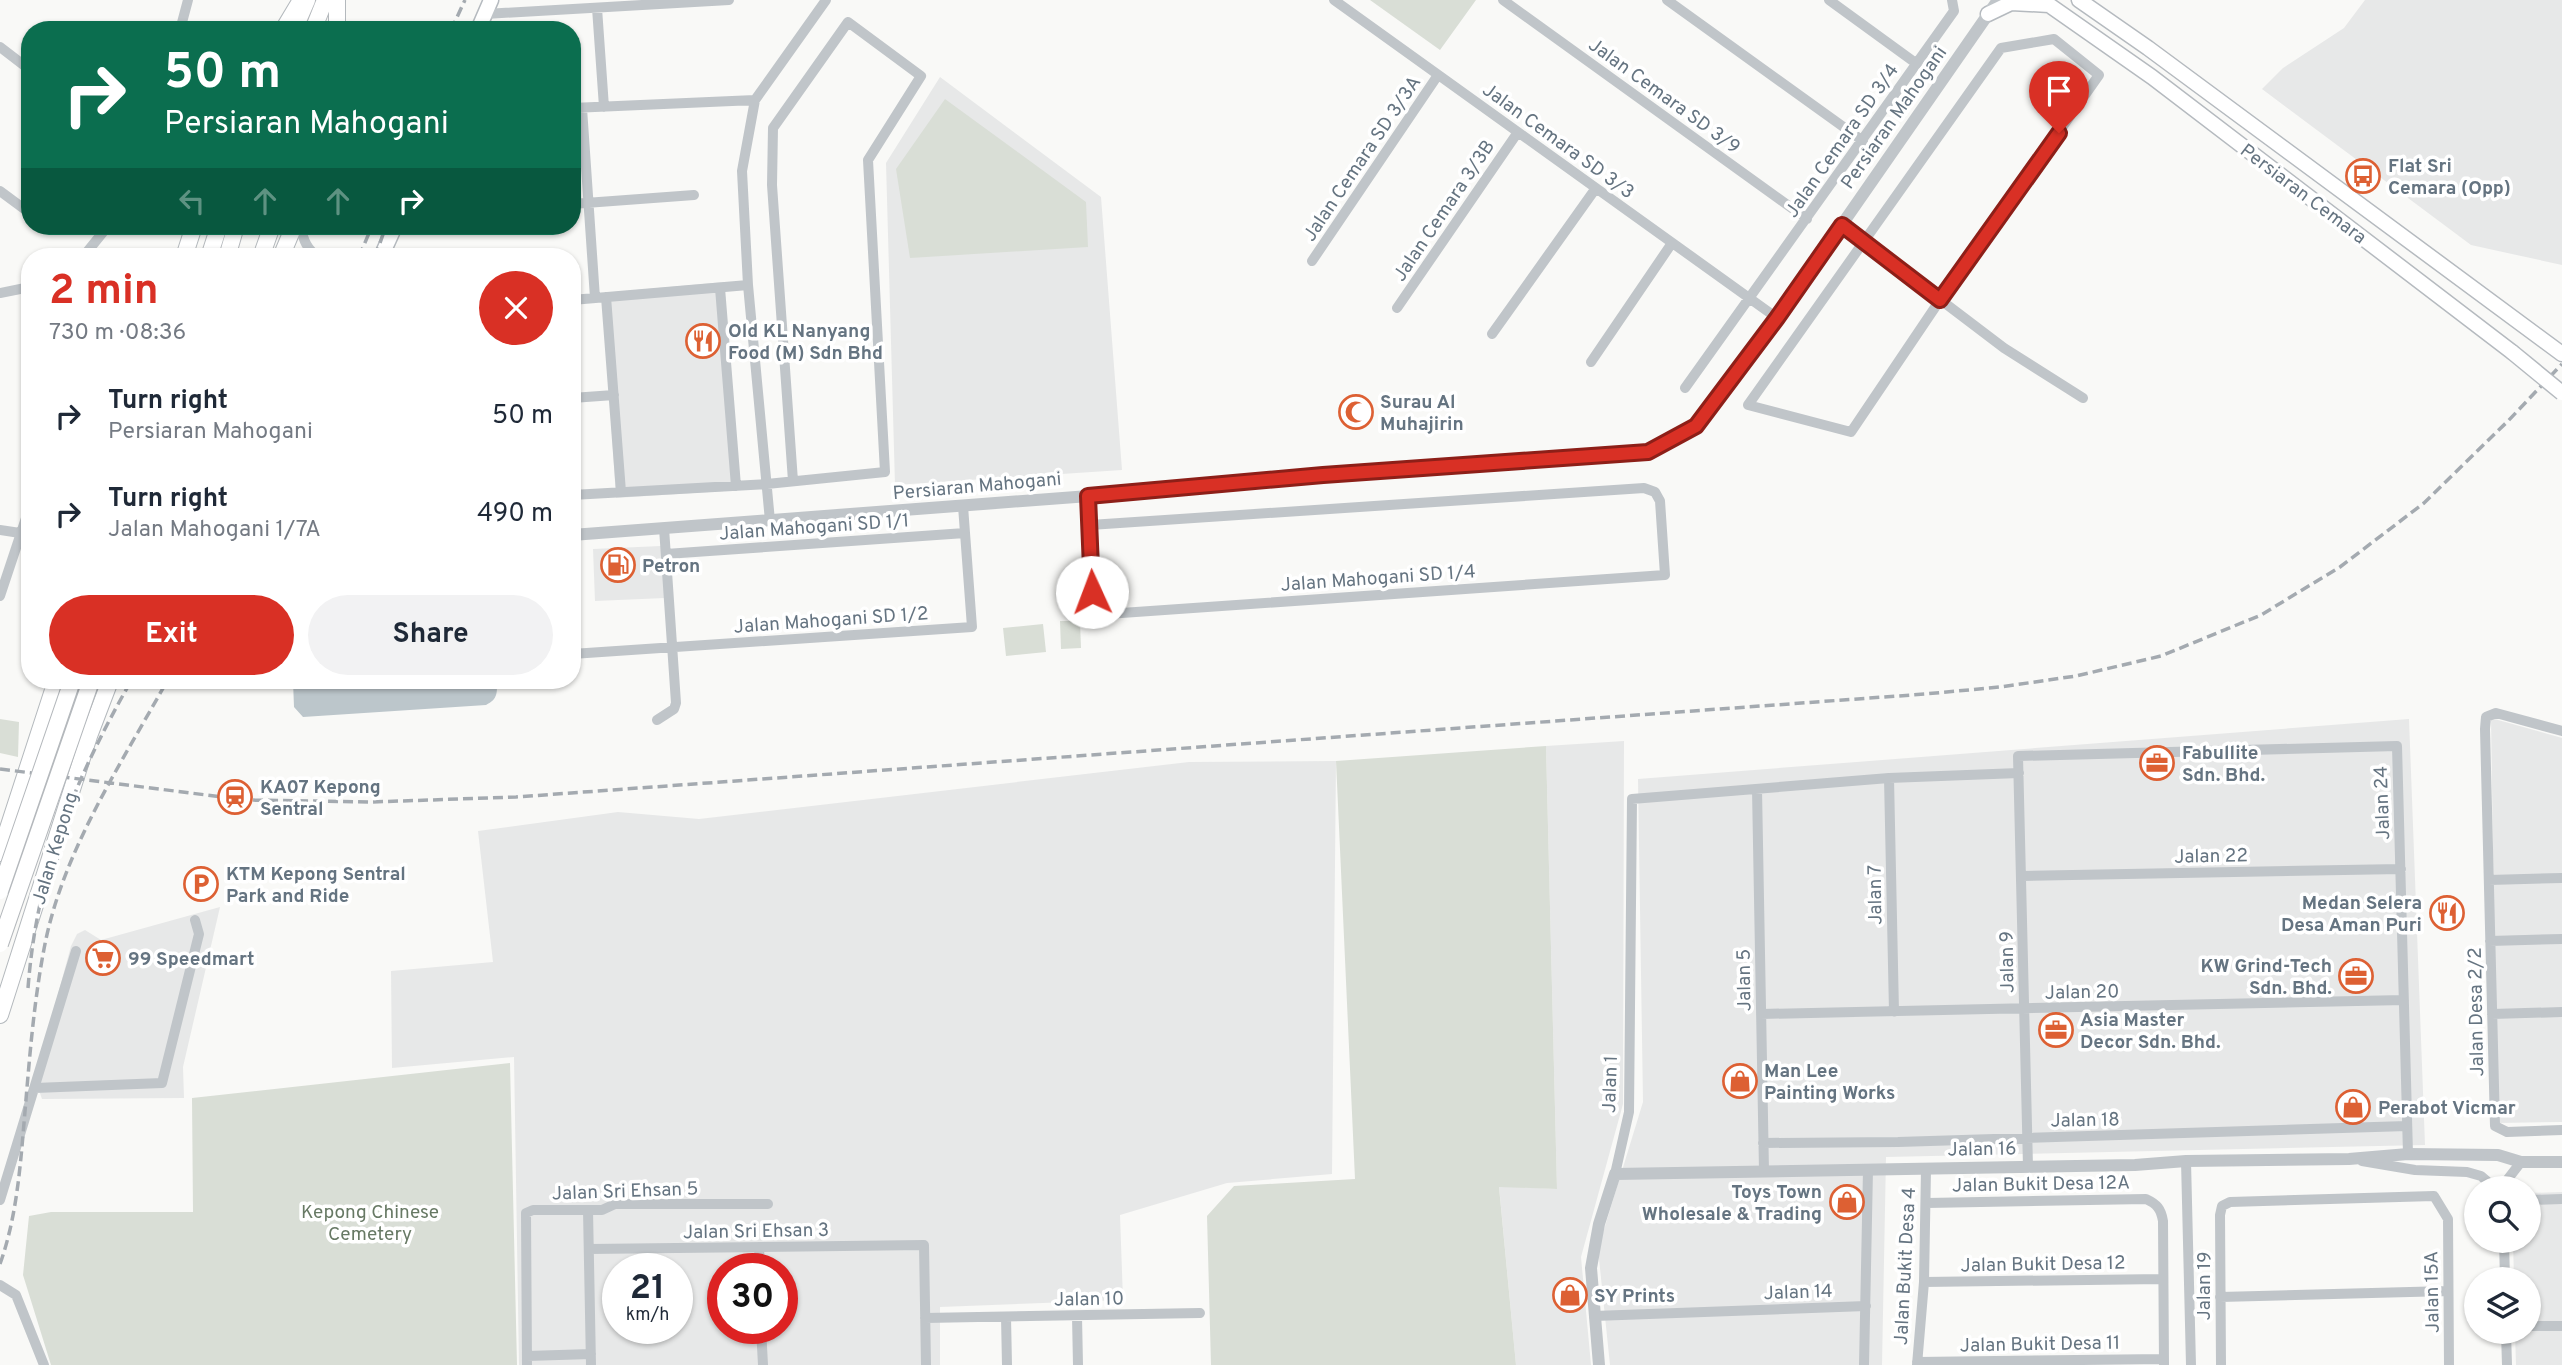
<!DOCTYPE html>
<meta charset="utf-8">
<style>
:root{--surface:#fff;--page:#f2f2f3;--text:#1f2937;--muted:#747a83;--accent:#d93025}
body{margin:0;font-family:Overpass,sans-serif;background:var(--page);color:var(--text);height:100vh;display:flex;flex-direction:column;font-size:26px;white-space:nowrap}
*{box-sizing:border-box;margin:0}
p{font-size:23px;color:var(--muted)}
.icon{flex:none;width:38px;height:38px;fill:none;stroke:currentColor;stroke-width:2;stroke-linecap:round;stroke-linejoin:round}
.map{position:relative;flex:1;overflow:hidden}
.details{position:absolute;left:21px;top:248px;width:560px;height:441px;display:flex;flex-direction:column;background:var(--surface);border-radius:28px;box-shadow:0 2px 5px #0004}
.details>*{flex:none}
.guide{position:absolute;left:21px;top:21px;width:560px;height:214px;border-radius:28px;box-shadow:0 2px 5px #0004;background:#0b6e4f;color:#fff;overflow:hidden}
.fabs{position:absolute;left:2464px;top:1176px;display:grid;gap:14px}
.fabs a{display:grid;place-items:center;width:77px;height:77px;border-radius:50%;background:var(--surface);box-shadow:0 2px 5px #0004;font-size:35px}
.speed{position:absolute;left:602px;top:1253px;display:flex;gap:14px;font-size:35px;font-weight:700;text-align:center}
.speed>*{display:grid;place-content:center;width:91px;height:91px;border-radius:50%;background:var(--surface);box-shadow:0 2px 5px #0004;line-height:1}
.speed small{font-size:18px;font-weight:400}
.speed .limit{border:10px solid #d22;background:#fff;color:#111}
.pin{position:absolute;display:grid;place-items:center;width:60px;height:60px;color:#fff;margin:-72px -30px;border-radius:50% 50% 50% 0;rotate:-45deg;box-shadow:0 0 7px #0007}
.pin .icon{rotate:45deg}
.me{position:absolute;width:77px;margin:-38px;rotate:358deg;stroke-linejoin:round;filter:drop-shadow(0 0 5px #0008)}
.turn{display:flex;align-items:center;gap:24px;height:147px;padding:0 28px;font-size:32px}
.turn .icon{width:91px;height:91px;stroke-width:2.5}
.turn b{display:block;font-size:49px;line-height:60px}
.lanes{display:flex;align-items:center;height:66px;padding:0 28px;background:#0003;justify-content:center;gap:35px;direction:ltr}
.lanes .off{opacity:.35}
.round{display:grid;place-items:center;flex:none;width:74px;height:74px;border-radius:37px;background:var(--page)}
.head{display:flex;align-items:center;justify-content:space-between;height:119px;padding:0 28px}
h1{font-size:42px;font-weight:700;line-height:52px;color:var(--accent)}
.cta{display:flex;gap:14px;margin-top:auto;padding:14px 28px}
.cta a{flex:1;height:80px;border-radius:42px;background:var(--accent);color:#fff;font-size:28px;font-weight:700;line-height:80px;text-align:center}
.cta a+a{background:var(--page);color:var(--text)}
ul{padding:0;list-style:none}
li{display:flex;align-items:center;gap:21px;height:98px;padding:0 28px}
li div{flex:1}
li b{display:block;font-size:26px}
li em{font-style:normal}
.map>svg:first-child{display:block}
</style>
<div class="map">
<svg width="2562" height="1365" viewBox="0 0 2562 1365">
<rect width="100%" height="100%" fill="#f9f9f7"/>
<path fill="#e7e8e8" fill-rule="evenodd" d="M2365,0H2562V265L2471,245L2262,89L2283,68L2344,28Z
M940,77L1101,197L1122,470L895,485L886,163Z
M724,282L740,490L616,498L603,293Z
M661,546L665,598L595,601L593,549Z
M2491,718L2562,738V1122L2497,1123Z
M2409,719L2425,1145L1886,1157L1882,1365H1610L1598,1249L1643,1102L1638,779Z
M1624,741L1623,1104L1581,1257L1591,1365H1516L1499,1186L1557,1189L1546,746Z
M1336,761L1332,1174L1227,1183L1120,1215L1123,1300L940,1307V1365H519L514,1057L392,1068L391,971L493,962L478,831L618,812L699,819L1189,762ZM618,1269H677V1328H618ZM723,1269H782V1328H723Z
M220,907L183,1067L184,1098L42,1099L35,1079L71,946L77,934L85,930L101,940Z
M2562,1192V1365H2516L2515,1332H2529V1279H2514L2513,1241H2529V1193Z"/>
<path fill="#d9ded6" d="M1370,0H1476L1440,50Z
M945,99L1086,202L1088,247L910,258L896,169Z
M1060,621H1080L1081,648L1061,649Z
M1043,624L1046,652L1006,656L1003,628Z
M0,719L19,722L18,757L0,753Z
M1546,746L1557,1189L1499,1187L1516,1365H1211L1207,1216L1234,1186L1355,1179L1336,761Z
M510,1063L517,1365H51L23,1275L29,1216L51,1212H193L192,1098Z"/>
<path fill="#bcc6cb" d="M293,681H497C497,693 498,699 486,705L303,717L294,707Z"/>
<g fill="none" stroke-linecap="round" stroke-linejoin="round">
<g stroke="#b5babf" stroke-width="17">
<path id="secondary" d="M2042,0L2152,77L2512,352
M2079,0L2148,48L2562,354
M1988,14L2011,3L2049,5
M478,30L491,0
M381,257L395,226"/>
</g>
<g stroke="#b4b9bd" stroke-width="18">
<path id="primary" d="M283,30L301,0
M337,30V0
M184,257L194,226
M261,257L272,226
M281,257L294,226
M0,853L56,681
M0,1015L89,736L110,681"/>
</g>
<g stroke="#b4b8bc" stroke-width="18">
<path id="trunk" d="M294,30L307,0
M313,30L325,0
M209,257L219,226
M227,257L236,226"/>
</g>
<path stroke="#c0c5c9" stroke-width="10" d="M1334,0L1777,318
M1503,0L1807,219
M1667,0L1863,141
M1829,0L1917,64
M597,8L604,107
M485,14L729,0
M180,30L188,0
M2054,39L2099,75L1940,300L1851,432L1748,405L2001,48Z
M0,47L30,70
M572,108L755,100
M582,108L595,298
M0,191L27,211
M572,204L694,195
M1842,225L2004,348L2083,398
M300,226C303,238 307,252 320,257
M83,257L108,226
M1312,261L1438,75
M720,288L736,486
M0,293L30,287
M606,297L621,492
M572,300L748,285
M1397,308L1518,132
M1492,334L1596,188
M1591,362L1672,243
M1685,388L1954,11L1952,0
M572,398L614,395
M572,495L767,484L885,472L868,160L921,76L848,22L773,128L772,185L793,481
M1089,496L1093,615L1665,575L1660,501L1655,492L1644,488L1090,525
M770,521L748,285L742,171L755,100L826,0
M0,530L20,533
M666,554L965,533
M0,596L30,506
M572,654L972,627L963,506
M657,720L674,709L676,703L664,528
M2562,731L2496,713L2486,717L2485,729L2495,1126L2507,1132L2562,1130
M1889,778L1894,1012
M1757,789L1764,1171
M2022,876L2401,869
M2489,880L2562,878
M2490,941L2562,939
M1761,1014L2404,1000
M2492,1014L2562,1012
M35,1088L162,1083L199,934L195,920
M1763,1143L1898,1142L2407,1126
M2186,1161L2191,1365
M2362,1161L2415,1170L2467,1172L2481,1176L2495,1188
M2028,1167L2018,756L2397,746L2408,1154
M1615,1174L1629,1112L1632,799L1889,778L2019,773
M2504,1188V1184L2521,1162
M0,1200L76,951
M2529,1200L2562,1199
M1927,1203L2146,1199C2157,1204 2161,1209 2163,1221L2164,1365
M588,1210L591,1365
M2504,1241L2505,1279
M759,1247L760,1269
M589,1249L924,1245L926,1365
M1924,1282L2162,1279
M0,1285L16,1295L44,1365
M2220,1297L2448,1291
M1077,1316L1078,1365
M1594,1316L1866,1306
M1006,1317L1007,1365
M925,1318L1200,1313
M2529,1326H2562
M761,1328L763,1365
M2506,1332L2507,1365
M527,1356L591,1354
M1917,1362L2164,1359
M527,1365L526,1213L533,1210H602L615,1204H768
M1864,1365L1868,1170
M1917,1365L1924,1282L1926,1169
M2221,1365L2220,1215L2222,1206L2230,1202L2434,1196L2448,1219L2449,1365"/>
<path stroke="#c0c5c9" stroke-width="12" d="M572,535L1089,496L1323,475L1648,452L1696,426L1777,318L1998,0
M1599,1365L1591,1268L1599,1224L1615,1174L2135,1165L2186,1161L2349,1159L2408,1154L2498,1155L2521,1162H2562"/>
<use href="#secondary" stroke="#fff" stroke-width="14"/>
<use href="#primary" stroke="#fff" stroke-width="16"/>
<use href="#trunk" stroke="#fff" stroke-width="16"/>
<path stroke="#a4aab0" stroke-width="3.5" stroke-dasharray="10 5" stroke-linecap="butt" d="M451,30L465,0
M359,257L372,226
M375,257L386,226
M0,769L246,800L372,802L516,797L1925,694L2000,687L2076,676L2161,656L2261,615L2340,567L2424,503L2508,421L2562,364
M28,988C37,871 74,781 131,681
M0,1264C16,1219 20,1171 24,1123C29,1065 33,1007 44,949C62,852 120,766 167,681"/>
<g stroke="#b5babf" stroke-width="17" stroke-linecap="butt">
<path id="secondary-bridge" d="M2512,352L2562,393"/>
</g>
<g stroke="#b4b8bc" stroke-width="18" stroke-linecap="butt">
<path id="trunk-bridge" d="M0,891L72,681
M0,944L91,681"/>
</g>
<use href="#secondary-bridge" stroke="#fff" stroke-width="14"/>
<use href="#trunk-bridge" stroke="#fff" stroke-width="16"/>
</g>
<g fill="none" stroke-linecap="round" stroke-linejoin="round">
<g stroke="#8d1f18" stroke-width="18">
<path id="route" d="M1092,592L1088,496L1323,475L1648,452L1696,426L1777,318L1842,225L1940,300L2059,133"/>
</g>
<use href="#route" stroke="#d93025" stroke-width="12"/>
</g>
<defs>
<g id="bus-ring" transform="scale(1.75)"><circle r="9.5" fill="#fff" stroke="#dd6033" stroke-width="1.5"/><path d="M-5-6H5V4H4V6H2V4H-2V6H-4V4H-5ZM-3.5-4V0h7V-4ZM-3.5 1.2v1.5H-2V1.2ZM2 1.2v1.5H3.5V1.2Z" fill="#dd6033"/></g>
<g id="restaurant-ring" transform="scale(1.75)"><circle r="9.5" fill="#fff" stroke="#dd6033" stroke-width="1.5"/><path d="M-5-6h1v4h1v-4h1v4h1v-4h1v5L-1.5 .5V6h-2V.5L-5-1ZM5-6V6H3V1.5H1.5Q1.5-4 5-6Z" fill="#dd6033"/></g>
<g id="mosque-ring" transform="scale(1.75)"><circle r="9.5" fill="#fff" stroke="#dd6033" stroke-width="1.5"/><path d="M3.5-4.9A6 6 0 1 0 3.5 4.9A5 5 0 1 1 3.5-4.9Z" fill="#dd6033"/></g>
<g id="fuel-ring" transform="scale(1.75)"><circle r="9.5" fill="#fff" stroke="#dd6033" stroke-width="1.5"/><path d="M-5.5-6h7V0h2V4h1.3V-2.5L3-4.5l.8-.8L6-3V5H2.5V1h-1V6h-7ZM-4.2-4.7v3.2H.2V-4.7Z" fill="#dd6033"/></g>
<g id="office-ring" transform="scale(1.75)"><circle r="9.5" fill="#fff" stroke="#dd6033" stroke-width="1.5"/><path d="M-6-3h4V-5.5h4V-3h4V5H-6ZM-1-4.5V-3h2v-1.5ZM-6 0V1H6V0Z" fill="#dd6033"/></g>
<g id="station-ring" transform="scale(1.75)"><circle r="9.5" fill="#fff" stroke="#dd6033" stroke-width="1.5"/><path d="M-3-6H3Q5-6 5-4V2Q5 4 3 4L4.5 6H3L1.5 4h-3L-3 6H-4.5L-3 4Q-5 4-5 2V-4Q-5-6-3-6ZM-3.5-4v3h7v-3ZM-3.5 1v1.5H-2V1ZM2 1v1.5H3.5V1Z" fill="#dd6033"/></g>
<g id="parking-ring" transform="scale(1.75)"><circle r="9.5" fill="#fff" stroke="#dd6033" stroke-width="1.5"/><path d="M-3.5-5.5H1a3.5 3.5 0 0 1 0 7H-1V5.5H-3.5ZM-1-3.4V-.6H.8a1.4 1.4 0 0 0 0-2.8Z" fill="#dd6033"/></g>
<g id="supermarket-ring" transform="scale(1.75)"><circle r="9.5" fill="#fff" stroke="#dd6033" stroke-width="1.5"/><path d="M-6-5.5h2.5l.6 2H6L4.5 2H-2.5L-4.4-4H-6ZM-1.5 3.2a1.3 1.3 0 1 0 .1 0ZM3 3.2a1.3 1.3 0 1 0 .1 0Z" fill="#dd6033"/></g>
<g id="shop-ring" transform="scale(1.75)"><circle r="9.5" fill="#fff" stroke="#dd6033" stroke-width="1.5"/><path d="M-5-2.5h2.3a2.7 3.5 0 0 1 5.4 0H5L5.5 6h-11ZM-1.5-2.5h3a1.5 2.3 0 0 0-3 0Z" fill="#dd6033"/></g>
</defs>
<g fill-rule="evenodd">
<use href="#bus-ring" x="2363" y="176"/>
<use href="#restaurant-ring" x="703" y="341"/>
<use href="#mosque-ring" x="1356" y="412"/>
<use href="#fuel-ring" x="618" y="565"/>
<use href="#office-ring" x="2157" y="763"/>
<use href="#station-ring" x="235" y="797"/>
<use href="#parking-ring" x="201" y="884"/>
<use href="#restaurant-ring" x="2447" y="913"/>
<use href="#supermarket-ring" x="103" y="958"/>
<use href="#office-ring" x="2356" y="976"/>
<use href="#office-ring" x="2056" y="1030"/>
<use href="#shop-ring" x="1740" y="1081"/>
<use href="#shop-ring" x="2353" y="1107"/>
<use href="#shop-ring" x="1847" y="1202"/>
<use href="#shop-ring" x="1570" y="1295"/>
</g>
<g text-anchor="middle" stroke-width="7" stroke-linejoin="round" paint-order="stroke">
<g font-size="19" fill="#657481" stroke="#fff">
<text transform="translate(1665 95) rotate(36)" y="7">Jalan Cemara SD 3/9</text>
<text transform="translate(1893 117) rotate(-55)" y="7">Persiaran Mahogani</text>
<text transform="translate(1559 140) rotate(36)" y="7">Jalan Cemara SD 3/3</text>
<text transform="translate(1841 140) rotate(-55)" y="7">Jalan Cemara SD 3/4</text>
<text transform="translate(1361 158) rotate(-56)" y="7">Jalan Cemara SD 3/3A</text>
<text transform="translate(2304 193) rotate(37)" y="7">Persiaran Cemara</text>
<text transform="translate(1443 210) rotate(-56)" y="7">Jalan Cemara 3/3B</text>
<text transform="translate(977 485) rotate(-5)" y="7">Persiaran Mahogani</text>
<text transform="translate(814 526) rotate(-4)" y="7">Jalan Mahogani SD 1/1</text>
<text transform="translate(1378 577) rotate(-4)" y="7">Jalan Mahogani SD 1/4</text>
<text transform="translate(831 619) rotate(-4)" y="7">Jalan Mahogani SD 1/2</text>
<text transform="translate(2381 803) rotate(-92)" y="7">Jalan 24</text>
<text transform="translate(54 848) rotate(-73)" y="7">Jalan Kepong</text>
<text transform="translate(2211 855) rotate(-1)" y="7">Jalan 22</text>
<text transform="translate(1874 895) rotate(-91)" y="7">Jalan 7</text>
<text transform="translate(2006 962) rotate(-91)" y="7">Jalan 9</text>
<text transform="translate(1743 980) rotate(-91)" y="7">Jalan 5</text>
<text transform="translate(2082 991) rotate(-1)" y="7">Jalan 20</text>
<text transform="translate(2475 1012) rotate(-91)" y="7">Jalan Desa 2/2</text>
<text transform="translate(1609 1084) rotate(-88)" y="7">Jalan 1</text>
<text transform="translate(2085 1119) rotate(-1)" y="7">Jalan 18</text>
<text transform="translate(1982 1148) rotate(-1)" y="7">Jalan 16</text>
<text transform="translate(2041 1183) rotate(-1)" y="7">Jalan Bukit Desa 12A</text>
<text transform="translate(625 1190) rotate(-2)" y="7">Jalan Sri Ehsan 5</text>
<text transform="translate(756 1230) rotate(-1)" y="7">Jalan Sri Ehsan 3</text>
<text transform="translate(2043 1263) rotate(-1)" y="7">Jalan Bukit Desa 12</text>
<text transform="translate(1904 1266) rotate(-87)" y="7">Jalan Bukit Desa 4</text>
<text transform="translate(2203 1286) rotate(-90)" y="7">Jalan 19</text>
<text transform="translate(1798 1291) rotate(-2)" y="7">Jalan 14</text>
<text transform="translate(2431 1292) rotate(-91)" y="7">Jalan 15A</text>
<text transform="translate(1089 1298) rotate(-1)" y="7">Jalan 10</text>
<text transform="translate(2040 1343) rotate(-1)" y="7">Jalan Bukit Desa 11</text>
</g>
<g font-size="19" font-weight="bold" fill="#657481" stroke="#fff" text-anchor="start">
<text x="2388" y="172">Flat Sri<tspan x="2388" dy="22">Cemara (Opp)</tspan></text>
<text x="728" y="337">Old KL Nanyang<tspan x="728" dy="22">Food (M) Sdn Bhd</tspan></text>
<text x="1380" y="408">Surau Al<tspan x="1380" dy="22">Muhajirin</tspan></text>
<text x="642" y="572">Petron</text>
<text x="2182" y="759">Fabullite<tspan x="2182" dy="22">Sdn. Bhd.</tspan></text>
<text x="260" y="793">KA07 Kepong<tspan x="260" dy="22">Sentral</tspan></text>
<text x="226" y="880">KTM Kepong Sentral<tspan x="226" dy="22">Park and Ride</tspan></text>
<text x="2422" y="909" text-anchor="end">Medan Selera<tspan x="2422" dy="22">Desa Aman Puri</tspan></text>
<text x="128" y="965">99 Speedmart</text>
<text x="2332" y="972" text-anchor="end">KW Grind-Tech<tspan x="2332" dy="22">Sdn. Bhd.</tspan></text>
<text x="2080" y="1026">Asia Master<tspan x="2080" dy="22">Decor Sdn. Bhd.</tspan></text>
<text x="1764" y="1077">Man Lee<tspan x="1764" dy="22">Painting Works</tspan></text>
<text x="2378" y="1114">Perabot Vicmar</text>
<text x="1822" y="1198" text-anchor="end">Toys Town<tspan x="1822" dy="22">Wholesale &amp; Trading</tspan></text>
<text x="1594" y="1302">SY Prints</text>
</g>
<g font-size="19" fill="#677964" stroke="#fff">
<text x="370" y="1218">Kepong Chinese<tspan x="370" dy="22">Cemetery</tspan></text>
</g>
</g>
</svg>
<div class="fabs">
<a><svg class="icon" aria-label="search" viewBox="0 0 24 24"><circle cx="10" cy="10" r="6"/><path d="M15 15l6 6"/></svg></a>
<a><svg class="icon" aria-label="layers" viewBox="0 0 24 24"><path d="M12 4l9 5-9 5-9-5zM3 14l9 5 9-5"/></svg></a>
</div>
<div class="speed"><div>21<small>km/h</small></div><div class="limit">30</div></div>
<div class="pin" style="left:2059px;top:133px;background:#d93025"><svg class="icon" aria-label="arrive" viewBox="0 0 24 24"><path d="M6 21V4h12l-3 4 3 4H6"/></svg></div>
<svg class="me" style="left:1092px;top:592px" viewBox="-20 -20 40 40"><circle r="19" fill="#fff"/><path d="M0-13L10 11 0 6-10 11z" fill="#d93025"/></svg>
<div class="guide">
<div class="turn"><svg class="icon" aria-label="right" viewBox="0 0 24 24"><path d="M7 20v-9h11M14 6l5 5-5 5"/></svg><div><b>50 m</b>Persiaran Mahogani</div></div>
<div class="lanes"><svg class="icon off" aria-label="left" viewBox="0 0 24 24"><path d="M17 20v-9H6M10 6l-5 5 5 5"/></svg><svg class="icon off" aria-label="ahead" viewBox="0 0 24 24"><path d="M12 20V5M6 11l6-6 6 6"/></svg><svg class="icon off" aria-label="ahead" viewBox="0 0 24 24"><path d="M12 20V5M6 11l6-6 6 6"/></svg><svg class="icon" aria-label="right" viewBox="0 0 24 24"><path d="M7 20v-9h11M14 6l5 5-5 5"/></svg></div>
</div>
<section class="details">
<div class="head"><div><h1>2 min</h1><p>730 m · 08:36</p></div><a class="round" style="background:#d93025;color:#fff"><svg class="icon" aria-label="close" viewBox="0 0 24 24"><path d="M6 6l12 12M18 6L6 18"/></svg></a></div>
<ul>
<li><svg class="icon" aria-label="right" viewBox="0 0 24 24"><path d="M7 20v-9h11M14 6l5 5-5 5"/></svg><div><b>Turn right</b><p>Persiaran Mahogani</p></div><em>50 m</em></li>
<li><svg class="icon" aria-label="right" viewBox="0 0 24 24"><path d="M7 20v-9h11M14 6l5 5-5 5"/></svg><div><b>Turn right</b><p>Jalan Mahogani 1/7A</p></div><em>490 m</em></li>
</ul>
<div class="cta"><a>Exit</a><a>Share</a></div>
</section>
</div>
